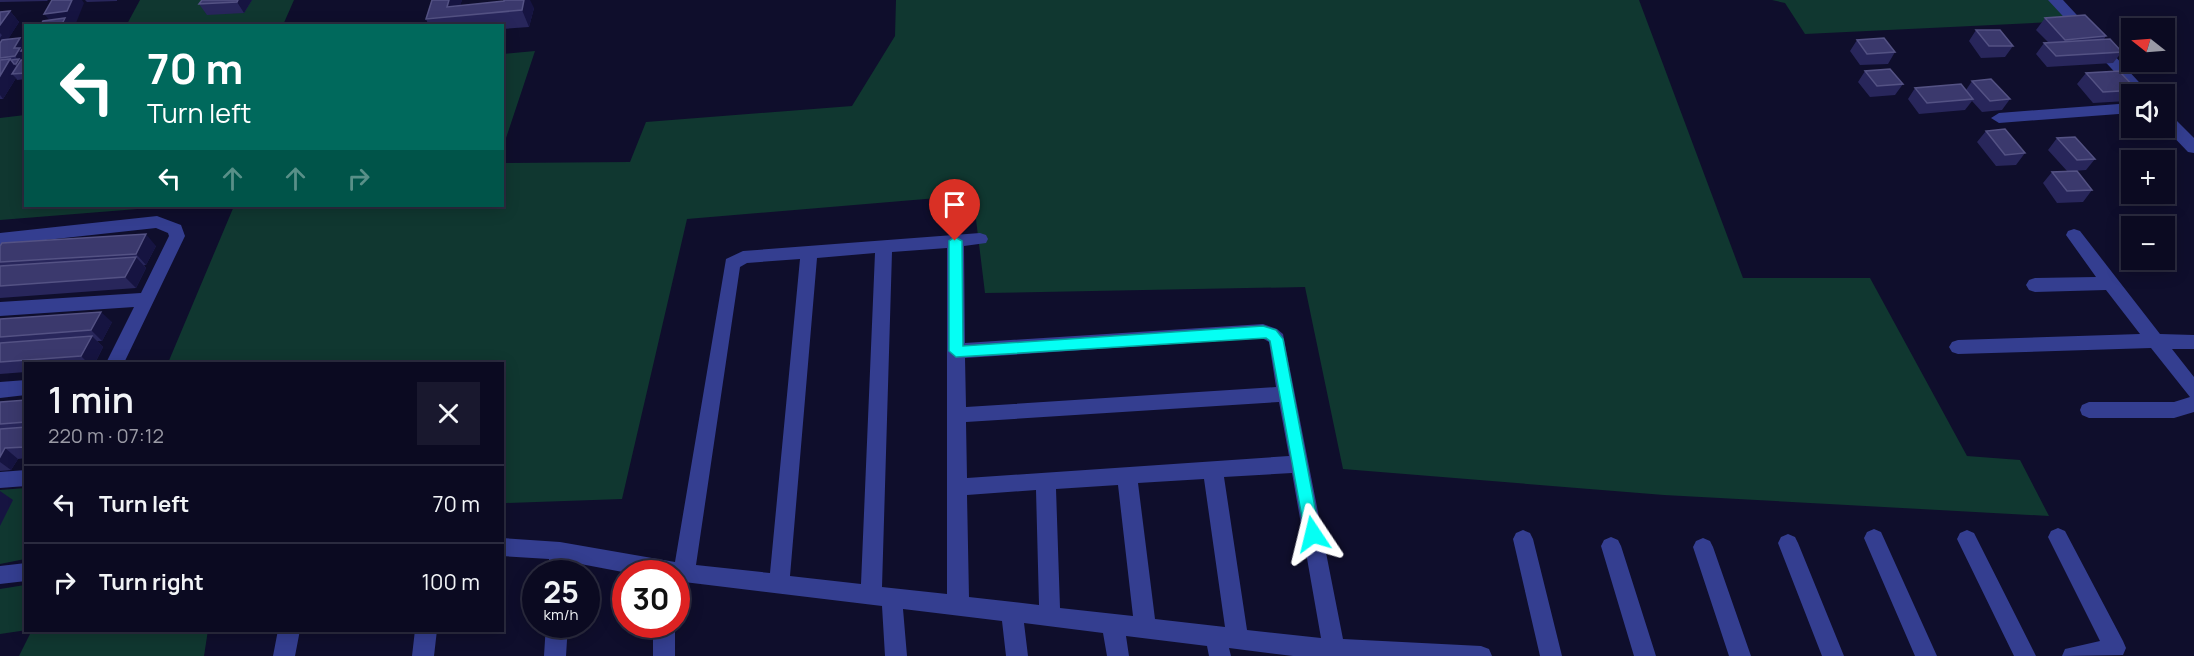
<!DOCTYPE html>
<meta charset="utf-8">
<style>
:root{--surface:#0b0a21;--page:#19182e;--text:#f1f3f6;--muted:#9a9aa5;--line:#2b2b3f}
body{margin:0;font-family:Manrope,sans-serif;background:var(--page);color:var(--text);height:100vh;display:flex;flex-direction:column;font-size:22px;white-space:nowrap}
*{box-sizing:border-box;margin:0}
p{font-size:20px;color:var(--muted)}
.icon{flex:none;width:33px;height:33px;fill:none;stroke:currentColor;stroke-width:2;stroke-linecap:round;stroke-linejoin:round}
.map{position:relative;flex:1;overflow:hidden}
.sheet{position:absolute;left:24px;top:362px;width:480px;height:270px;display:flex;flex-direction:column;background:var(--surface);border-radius:0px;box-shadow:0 3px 15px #0003,0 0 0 2px var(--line)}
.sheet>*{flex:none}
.banner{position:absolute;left:24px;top:24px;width:480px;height:183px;border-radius:0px;box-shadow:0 3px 15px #0003,0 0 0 2px var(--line);background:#00695c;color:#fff;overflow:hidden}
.needle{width:39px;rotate:287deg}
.buttons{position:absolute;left:2121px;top:18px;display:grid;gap:12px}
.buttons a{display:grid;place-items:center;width:54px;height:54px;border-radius:0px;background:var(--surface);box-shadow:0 3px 15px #0003,0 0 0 2px var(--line);font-size:30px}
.speed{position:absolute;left:522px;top:560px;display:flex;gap:12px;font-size:30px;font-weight:700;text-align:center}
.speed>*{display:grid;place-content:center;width:78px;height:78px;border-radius:50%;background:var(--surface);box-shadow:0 3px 15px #0003,0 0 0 2px var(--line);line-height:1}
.speed small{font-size:15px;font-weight:400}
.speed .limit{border:9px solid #d22;background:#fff;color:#111}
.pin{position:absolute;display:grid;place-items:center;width:51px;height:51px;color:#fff;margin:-62px -26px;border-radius:50% 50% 50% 0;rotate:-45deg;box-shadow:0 0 6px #0007}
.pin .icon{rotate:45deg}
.me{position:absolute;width:66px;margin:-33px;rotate:350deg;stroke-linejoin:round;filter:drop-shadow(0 0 4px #0008)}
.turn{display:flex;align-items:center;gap:21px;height:126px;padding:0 24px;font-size:27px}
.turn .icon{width:78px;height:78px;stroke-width:2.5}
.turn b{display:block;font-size:42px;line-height:51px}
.lanes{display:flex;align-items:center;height:57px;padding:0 24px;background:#0003;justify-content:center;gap:30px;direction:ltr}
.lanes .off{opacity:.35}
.round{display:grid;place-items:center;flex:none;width:63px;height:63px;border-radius:0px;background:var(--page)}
.headline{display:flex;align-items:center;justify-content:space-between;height:102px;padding:0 24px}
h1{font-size:36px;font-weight:600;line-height:45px}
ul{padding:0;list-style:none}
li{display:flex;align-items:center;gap:18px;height:78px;padding:0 24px;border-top:2px solid var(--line)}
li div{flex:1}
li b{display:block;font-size:22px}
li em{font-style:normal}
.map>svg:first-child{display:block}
</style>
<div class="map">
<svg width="2194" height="656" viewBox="0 0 2194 656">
<rect width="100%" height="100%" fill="#0f0e2c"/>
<path fill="#103730" d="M140,0H294L283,25L126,26Z
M896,0H1639L1743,278H1870L1967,456L2020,460L2049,516L1664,495L1343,469L1305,287L985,293L973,195L687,219L622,499L506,503L503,537L502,363H168L234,206H502L503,163L630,162L646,122L852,106L895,36Z
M1772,0H2051L2074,21L1805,34L1785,3Z
M535,51L503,147V54Z
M25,115L26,206H175L0,220V118Z
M25,488V559L0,564V490Z
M25,585L26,630H27L0,634V589Z
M32,630H208L204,656H19Z"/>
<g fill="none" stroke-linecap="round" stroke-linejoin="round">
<path fill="#343e90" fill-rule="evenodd" d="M2048,0H2063L2150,94H2135Z
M2132,103V113L1999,123L1991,118L1999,113Z
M2164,112L2169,113L2194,138V153L2188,152L2164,127Z
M157,216L181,225L185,236L124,363H106L134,307L0,316V302L141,293L169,236L168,233L156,228L0,245V233Z
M2074,229L2080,231L2160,334L2194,335V349H2172L2194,377V412L2174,418H2089L2082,415L2080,410L2082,405L2089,402H2174L2190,397L2151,348L1958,354L1952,352L1949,347L1952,342L1958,340L2140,334L2106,290L2035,292L2029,290L2026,285L2029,280L2035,278L2096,277L2066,235L2068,231Z
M980,233L986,235L988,239L986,243L964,246L965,343L1263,324L1277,329L1283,334L1343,639L1481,646L1489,649L1492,656H1293L1229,648L1231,656H1209L1207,646L1126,636L1129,656H1107L1103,633L1024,623L1028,656H1006L1002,621L903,609L907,656H885L882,606L684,582L676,581V573H628L570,562L569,573H549V559L502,556V538L560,542L675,562L726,259L743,251ZM947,248V594L882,587L892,252ZM875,253L861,584L790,576L817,258ZM800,259L770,573L696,565L740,267L747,263ZM1262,338L1269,342L1276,387L966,407L965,358ZM1279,402L1289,456L967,478L966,422ZM1292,473L1321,638L1247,630L1224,477ZM1204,479L1225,627L1155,619L1138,483ZM1118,485L1133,616L1060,608L1056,489ZM1036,490L1039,605L969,597L967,495Z
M26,380V395L0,398V382Z
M26,470V486L0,488V472Z
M2058,528L2065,531L2123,641L2126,648L2123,655L2062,656L2065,649L2100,641L2048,537L2051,531Z
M1874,529L1881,532L1937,656H1915L1864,538L1867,532Z
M1523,530L1530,533L1533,539L1562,656H1540L1513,539L1516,533Z
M1967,530L1974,533L2036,656H2014L1957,539L1960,533Z
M1788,534L1795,537L1798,543L1844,656H1822L1778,543L1781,537Z
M1611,537L1618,540L1621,546L1656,656H1634L1601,546L1604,540Z
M1703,538L1710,541L1713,547L1751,656H1729L1693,547L1696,541Z
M26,563V581L0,584V566Z
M546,624H568L566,656H544Z
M653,624H675V656H653Z
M278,630H300L295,656H273Z
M415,630H437L434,656H412Z"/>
</g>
<path fill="#28265b" d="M0,0H48L47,1L0,2Z
M85,0H117V1L87,2Z
M202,0H252L244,13L207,15L199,4Z
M432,0H462L460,5L534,8L529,27L502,29V26H429L426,19Z
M10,11L19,22L8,39L20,38L25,44L22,49L26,44V56L24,55L21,61L26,60V79L17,80L16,78L3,99H0V12Z
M2045,18L2106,36L2104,39L2122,52L2113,63L2047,67L2036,54L2044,43H2049L2036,30Z
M1976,30L2013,46L2005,57L1981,58L1969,41Z
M1857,40L1895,52L1888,64L1860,65L1850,51Z
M1865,71L1903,84L1895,95L1870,97L1858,82Z
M2086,73L2137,90L2133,94H2132V96L2127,101L2093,103L2077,84Z
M1972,81L2010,99L2002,110L1982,112L1972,101L1965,110L1919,114L1908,99L1915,88L1966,90Z
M1986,131L2025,153L2016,165L1996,166L1977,142Z
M2057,138L2095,159L2086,170L2074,171L2092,190L2083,202L2057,203L2043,183L2052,172L2067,171L2048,150Z
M0,246H156L146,265H144L146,268L136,288L0,298Z
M0,319L112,322L102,341H97L103,347L95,363H26V372L0,374Z
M26,400V458L18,459L11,470L0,471V402Z"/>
<path fill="#161441" d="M72,0H82L84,3L76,23H69L71,26L54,25L44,14Z
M238,0H252L244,13L237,2Z
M449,0H462L457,16L447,7Z
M524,0H530L534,8L529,27L522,10Z
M10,11L19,22L7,41L0,33V25Z
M2,35L7,41L0,51V38Z
M20,38L25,44L22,49L23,51H21L24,55L21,61V70L16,64L18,60L15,56L14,48Z
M10,59L20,71L12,74L16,78L3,99L0,95V76Z
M146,234L156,246L146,265L136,254Z
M136,257L146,268L136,288L125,277Z
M101,312L112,322L102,341L91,330Z
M92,336L103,347L95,363H88L81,356Z
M5,448L18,459L11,470L0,462V457Z
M0,491L13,500L0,526Z"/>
<path fill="#3b396d" stroke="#545284" stroke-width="1.5" d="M52,0H72L67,11L44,14Z
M202,0H238L237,2L199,4Z
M432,0H449L447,7L504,1V0H524L522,10L426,19Z
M10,11L0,25V12Z
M2085,15L2106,36L2065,40L2045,18Z
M65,18L61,26H40L43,21Z
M1976,30H2000L2013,46H1989Z
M20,38L14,48H20L15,56L0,58V43L2,40Z
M1884,38L1895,52L1867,54L1857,40Z
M2110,39L2122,52L2056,56L2044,43Z
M26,44V51H21Z
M10,59L0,76V60Z
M19,59L16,64H14L11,60Z
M21,60H26V73L12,74Z
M1890,69L1903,84L1877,86L1865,71Z
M2119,71L2137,90L2103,92L2086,73Z
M1991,79L2010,99L1990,101L1972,81Z
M1961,84L1973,99L1927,103L1915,88Z
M2005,129L2025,153L2005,155L1986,131Z
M2075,137L2095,159L2077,160L2057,138Z
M2077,171L2092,190L2067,191L2052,172Z
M146,234L136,254L0,262V246L2,243Z
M136,257L125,277L0,286V266Z
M101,312L91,330L0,337V319Z
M92,336L81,356L0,362V343Z
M26,400V422L0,424V402Z
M26,427V447L5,448L0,457V429Z"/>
<path fill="#05fff4" stroke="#03a69f" stroke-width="1.5" d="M955,237L962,241L963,346L1263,326L1276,330L1283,339L1320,534L1318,539L1313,541L1307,539L1305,534L1270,341L1266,338L956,357L949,351V241Z"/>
</svg>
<div class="buttons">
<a><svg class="needle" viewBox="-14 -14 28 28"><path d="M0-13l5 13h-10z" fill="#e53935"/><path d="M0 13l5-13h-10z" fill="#9a9aa5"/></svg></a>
<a><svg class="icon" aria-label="sound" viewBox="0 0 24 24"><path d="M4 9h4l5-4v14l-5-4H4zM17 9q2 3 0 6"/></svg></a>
<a>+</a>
<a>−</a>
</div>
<div class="speed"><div>25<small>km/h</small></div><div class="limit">30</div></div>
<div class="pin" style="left:955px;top:241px;background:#d93025"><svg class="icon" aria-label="arrive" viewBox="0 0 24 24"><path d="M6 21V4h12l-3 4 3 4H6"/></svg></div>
<svg class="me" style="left:1313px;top:534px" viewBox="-20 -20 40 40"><path d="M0-17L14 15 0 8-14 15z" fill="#05fff4" stroke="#fff" stroke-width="4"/></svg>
<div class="banner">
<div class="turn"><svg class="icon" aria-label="left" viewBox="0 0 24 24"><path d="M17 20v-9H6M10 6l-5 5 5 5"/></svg><div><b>70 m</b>Turn left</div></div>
<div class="lanes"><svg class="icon" aria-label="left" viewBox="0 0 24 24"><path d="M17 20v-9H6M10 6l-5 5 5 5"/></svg><svg class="icon off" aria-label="ahead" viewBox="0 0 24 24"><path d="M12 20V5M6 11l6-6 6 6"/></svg><svg class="icon off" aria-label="ahead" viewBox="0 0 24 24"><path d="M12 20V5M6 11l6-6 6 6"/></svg><svg class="icon off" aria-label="right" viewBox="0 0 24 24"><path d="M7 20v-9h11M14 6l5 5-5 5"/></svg></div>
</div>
<section class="sheet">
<div class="headline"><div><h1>1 min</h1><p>220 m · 07:12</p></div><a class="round"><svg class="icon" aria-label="close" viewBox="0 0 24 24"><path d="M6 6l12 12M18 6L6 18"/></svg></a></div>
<ul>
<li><svg class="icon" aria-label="left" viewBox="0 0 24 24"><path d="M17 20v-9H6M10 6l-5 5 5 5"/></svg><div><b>Turn left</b></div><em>70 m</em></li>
<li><svg class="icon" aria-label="right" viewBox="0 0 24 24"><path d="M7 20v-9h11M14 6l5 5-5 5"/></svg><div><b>Turn right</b></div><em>100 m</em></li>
</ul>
</section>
</div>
